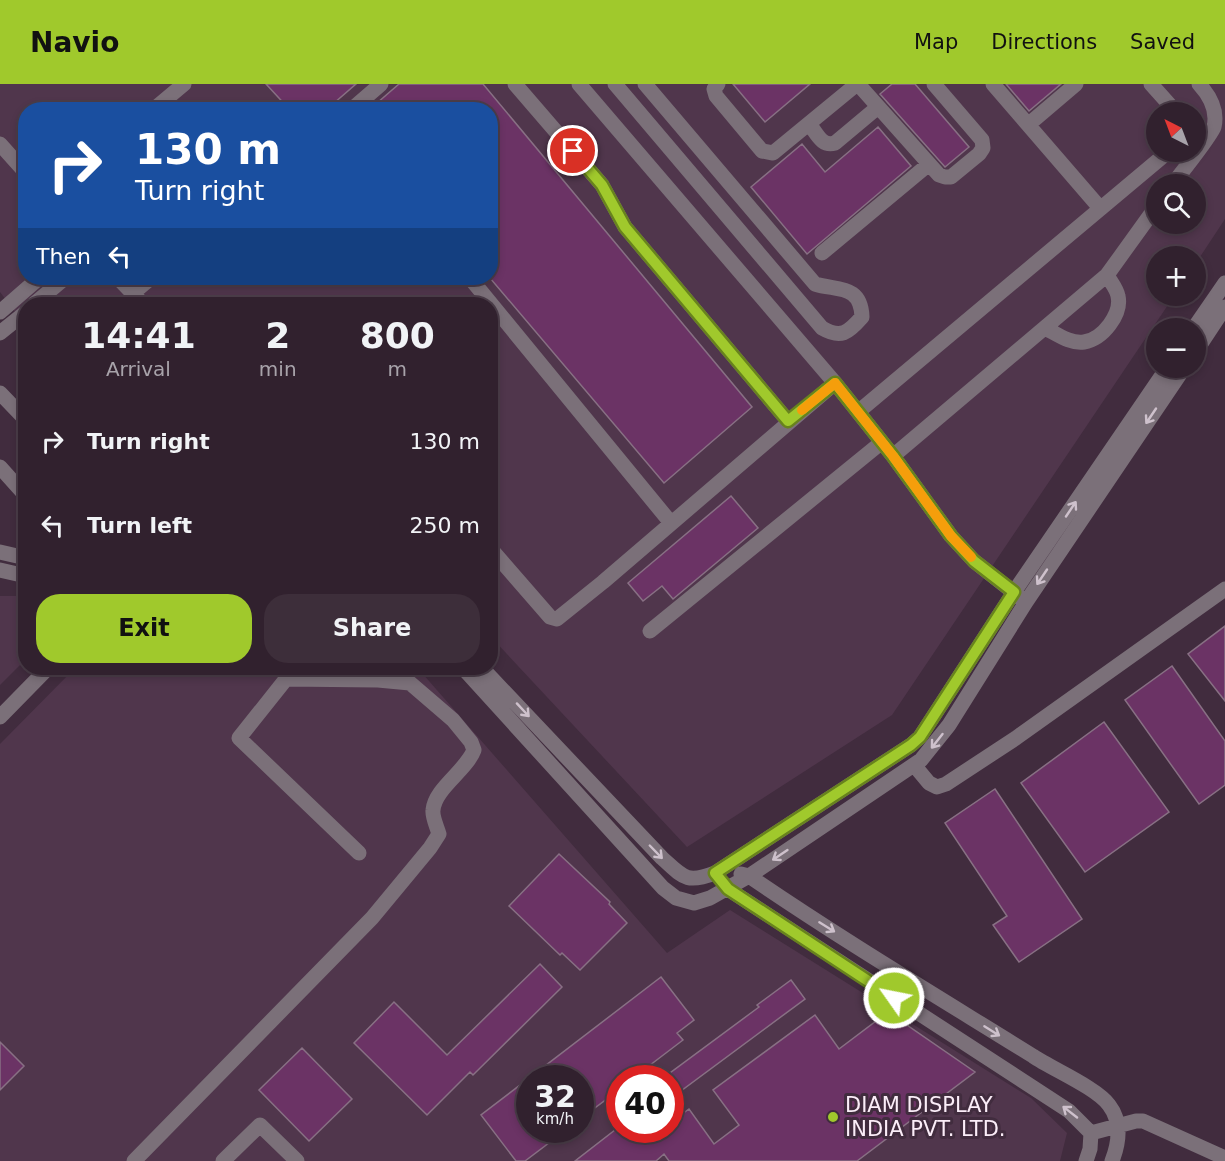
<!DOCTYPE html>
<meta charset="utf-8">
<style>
:root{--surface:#31212e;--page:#3d2e3a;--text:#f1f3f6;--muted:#a8a3aa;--line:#4c3e4a;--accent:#a0c92c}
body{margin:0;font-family:"DejaVu Sans",sans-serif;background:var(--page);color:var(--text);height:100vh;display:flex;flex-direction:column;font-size:22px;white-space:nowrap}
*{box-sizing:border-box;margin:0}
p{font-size:20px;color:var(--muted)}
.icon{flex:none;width:33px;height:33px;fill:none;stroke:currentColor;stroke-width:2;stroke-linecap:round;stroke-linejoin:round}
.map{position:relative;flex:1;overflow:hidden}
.side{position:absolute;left:18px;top:213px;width:480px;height:378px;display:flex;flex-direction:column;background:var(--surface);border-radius:24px;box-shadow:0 3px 9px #0003,0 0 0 2px var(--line)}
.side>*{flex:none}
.banner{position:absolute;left:18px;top:18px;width:480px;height:183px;border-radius:24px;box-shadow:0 3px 9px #0003,0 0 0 2px var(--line);background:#1a4fa0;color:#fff;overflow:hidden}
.needle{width:39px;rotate:318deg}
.controls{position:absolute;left:1146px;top:18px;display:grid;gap:12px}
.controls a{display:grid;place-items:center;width:60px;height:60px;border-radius:50%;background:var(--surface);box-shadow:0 3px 9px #0003,0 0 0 2px var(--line);font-size:30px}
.speed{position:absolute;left:516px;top:981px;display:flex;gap:12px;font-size:30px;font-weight:700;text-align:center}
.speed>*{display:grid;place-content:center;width:78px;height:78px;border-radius:50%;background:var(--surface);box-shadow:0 3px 9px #0003,0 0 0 2px var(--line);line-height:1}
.speed small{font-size:15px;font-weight:400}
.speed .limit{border:9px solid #d22;background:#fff;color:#111}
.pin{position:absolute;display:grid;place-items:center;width:51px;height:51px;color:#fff;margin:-26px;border:3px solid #fff;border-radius:50%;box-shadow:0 2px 6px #0007}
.me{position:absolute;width:66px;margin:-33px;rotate:303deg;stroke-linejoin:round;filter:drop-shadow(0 0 4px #0008)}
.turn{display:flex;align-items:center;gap:21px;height:126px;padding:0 18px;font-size:27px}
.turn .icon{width:78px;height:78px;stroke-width:2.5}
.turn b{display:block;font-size:42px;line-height:51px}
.then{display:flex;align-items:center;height:57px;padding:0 18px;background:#0003;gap:12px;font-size:22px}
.eta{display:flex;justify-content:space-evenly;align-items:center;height:102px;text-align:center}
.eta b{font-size:36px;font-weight:700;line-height:42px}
.cta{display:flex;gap:12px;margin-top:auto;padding:12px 18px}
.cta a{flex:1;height:69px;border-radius:24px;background:var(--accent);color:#111;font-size:24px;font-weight:700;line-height:69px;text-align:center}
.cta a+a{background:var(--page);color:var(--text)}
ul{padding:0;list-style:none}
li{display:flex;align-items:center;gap:18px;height:84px;padding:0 18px}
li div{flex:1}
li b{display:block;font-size:22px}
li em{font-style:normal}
header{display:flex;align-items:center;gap:36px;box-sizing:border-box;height:84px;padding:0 30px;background:var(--accent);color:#111}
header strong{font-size:28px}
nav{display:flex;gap:33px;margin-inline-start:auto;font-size:21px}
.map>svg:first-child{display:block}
</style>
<header>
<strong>Navio</strong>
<nav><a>Map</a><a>Directions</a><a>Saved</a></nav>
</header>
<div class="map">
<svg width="1225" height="1077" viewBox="0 0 1225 1077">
<rect width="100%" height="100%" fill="#412c3e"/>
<path fill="#50364c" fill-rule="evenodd" d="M0,0H1225V135L1196,179V172H1156V212H1174L892,631L687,763L491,553L490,220H26L25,241L0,208ZM26,26H490V194H26ZM1156,28H1196V68H1156ZM1156,100H1196V140H1156Z
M0,512H25L26,575L0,601Z
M75,584H246L272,592L422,589L667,869L730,826L1031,1014L1067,1049L1060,1077H0V660ZM530,994H580V1046H530ZM620,994H670V1046H620Z"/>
<path fill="#6b3365" stroke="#887084" stroke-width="1.5" d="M266,0H356L326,26H290Z
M399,0H483L752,323L664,399L490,194V26H369Z
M733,0H810L765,38Z
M892,0H915L969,63L945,83L880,10Z
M1006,0H1061L1029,27Z
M878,43L911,82L807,170L751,103L802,60L825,88Z
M731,412L758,444L673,515L662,502L643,517L628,499Z
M1225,542V617L1188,570Z
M1172,582L1225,657V701L1199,720L1125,616Z
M1104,638L1169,728L1085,788L1021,699Z
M995,705L1082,835L1019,878L993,841L1007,832L945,739Z
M559,770L610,818L609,820L627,839L580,886L562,869L560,871L509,822Z
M540,880L562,903L473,991L470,988L427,1031L354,959L394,918L447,971Z
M661,893L694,936L677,949L683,956L633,994H620V1005L580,1035V994H530V1046H566L525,1077H516L481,1031Z
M791,896L805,915L670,1015V989L759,923L757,921Z
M888,928L975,988L857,1077H669L664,1070L656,1077H575L615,1046H637L646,1056L661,1046H670V1039L689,1025L714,1060L739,1041L713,1006L815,931L839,965Z
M0,958L24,982L0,1006Z
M302,964L352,1015L309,1057L259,1006Z"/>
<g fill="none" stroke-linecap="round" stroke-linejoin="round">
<path stroke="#7b7079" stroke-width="15" d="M515,0L602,101L625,143L788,337
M579,0L835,299L893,372L951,452L974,477L1021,514
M615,0L822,244C841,255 848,249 862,233C861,200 837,207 815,200L645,0
M718,0L714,5L716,12L762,67L773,69L857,0
M858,0L939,91L945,93H951L979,70L983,64L982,56L934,0
M993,0L1100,124
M1151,0L1176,28
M153,26L184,0
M351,26L381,0
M1029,40L1076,0
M810,41C817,50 822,63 835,59L878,23
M0,60L26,89
M1173,100C1180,90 1212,51 1214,43C1218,26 1210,12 1199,0
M822,169L929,80
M118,194L143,220
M470,194L671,439
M133,209L151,194
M34,220L65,194
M0,228L39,194
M1045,244C1057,250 1070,260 1084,258C1103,255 1122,230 1118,212C1117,205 1110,197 1107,191
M1194,244L1225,199
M0,249L26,228
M1196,267L1225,223
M0,309L26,336
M858,328L1168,68
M893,372L1107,191L1156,123
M0,383L26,412
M490,464L550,533L557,535L603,498L835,299
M0,468L26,474
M0,486L26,492
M650,547L882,358
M463,584L663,804L676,814L694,819L710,814L749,792L921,676L949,641L1026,518L1184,284
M482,584L662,774C683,793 686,800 715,789L911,661L920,653L1014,508L1167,284
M0,633L48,584
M914,681L929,699L937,703L946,700L1016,654L1225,505
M741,790L749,792C841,855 938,913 1033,972C1052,985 1097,1004 1109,1021C1122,1038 1119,1059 1112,1077
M723,799L728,805L1069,1027L1091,1049L1090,1065L1086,1077
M1091,1049L1136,1037H1143L1225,1074
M134,1077L372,834L430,764L439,750C437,743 432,733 433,726C435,704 466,687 474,666L471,658L453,636L410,599L378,596L286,595L239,654L359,769
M223,1077L260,1041L297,1077"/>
</g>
<defs><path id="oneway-shaft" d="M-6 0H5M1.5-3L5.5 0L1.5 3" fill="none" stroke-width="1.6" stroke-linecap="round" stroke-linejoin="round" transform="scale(1.5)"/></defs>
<g stroke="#cec1cc">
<use href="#oneway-shaft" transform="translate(1151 332) rotate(124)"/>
<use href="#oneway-shaft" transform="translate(1071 425) rotate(-56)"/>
<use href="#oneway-shaft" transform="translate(1042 493) rotate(124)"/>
<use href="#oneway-shaft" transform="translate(523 626) rotate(47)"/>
<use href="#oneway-shaft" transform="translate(937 657) rotate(128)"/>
<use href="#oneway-shaft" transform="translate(656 768) rotate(46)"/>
<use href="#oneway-shaft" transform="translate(780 771) rotate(146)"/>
<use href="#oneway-shaft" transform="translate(827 843) rotate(32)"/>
<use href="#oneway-shaft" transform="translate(992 947) rotate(32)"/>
<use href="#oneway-shaft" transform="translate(1070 1028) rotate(-142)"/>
</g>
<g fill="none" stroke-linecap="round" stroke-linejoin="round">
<g stroke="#68831d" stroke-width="15">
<path id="route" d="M573,67L602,101L625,143L788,337L835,299L893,372L951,452L974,477L1014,508L920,653L911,661L715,789L728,805L894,914"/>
</g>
<use href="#route" stroke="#a0c92c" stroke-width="10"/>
<path stroke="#f59e0b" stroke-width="10" d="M802,326L835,299L893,372L951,452L971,473"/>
</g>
<circle fill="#a0c92c" stroke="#412c3e" stroke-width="2" cx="833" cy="1033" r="6"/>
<g text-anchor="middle" stroke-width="6" stroke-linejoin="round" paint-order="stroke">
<g font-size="21" fill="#fbedf8" stroke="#412c3e" text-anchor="start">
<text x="845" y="1028">DIAM DISPLAY<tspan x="845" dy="24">INDIA PVT. LTD.</tspan></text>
</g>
</g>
</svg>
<div class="controls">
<a><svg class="needle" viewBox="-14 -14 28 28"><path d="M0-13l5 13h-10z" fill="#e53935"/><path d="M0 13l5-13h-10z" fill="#a8a3aa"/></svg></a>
<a><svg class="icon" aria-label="search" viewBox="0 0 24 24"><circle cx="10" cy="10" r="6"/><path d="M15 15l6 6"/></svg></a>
<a>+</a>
<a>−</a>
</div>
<div class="speed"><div>32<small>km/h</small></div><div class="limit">40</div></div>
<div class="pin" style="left:573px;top:67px;background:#d93025"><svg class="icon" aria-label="arrive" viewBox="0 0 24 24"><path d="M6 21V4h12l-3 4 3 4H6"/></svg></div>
<svg class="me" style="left:894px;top:914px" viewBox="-20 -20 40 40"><circle r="17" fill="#a0c92c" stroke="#fff" stroke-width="3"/><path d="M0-11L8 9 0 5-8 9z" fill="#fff"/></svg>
<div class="banner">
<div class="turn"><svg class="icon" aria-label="right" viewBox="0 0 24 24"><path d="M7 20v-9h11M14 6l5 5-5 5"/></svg><div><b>130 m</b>Turn right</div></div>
<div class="then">Then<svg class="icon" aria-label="left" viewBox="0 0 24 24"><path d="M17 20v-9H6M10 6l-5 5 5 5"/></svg></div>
</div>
<section class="side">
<div class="eta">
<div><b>14:41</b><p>Arrival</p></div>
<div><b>2</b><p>min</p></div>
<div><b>800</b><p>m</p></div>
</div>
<ul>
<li><svg class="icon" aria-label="right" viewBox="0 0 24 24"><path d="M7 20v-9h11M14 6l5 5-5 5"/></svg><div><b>Turn right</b></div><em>130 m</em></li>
<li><svg class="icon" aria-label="left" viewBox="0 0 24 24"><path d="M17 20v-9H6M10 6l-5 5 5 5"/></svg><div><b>Turn left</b></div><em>250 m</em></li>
</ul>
<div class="cta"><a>Exit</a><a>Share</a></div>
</section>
</div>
